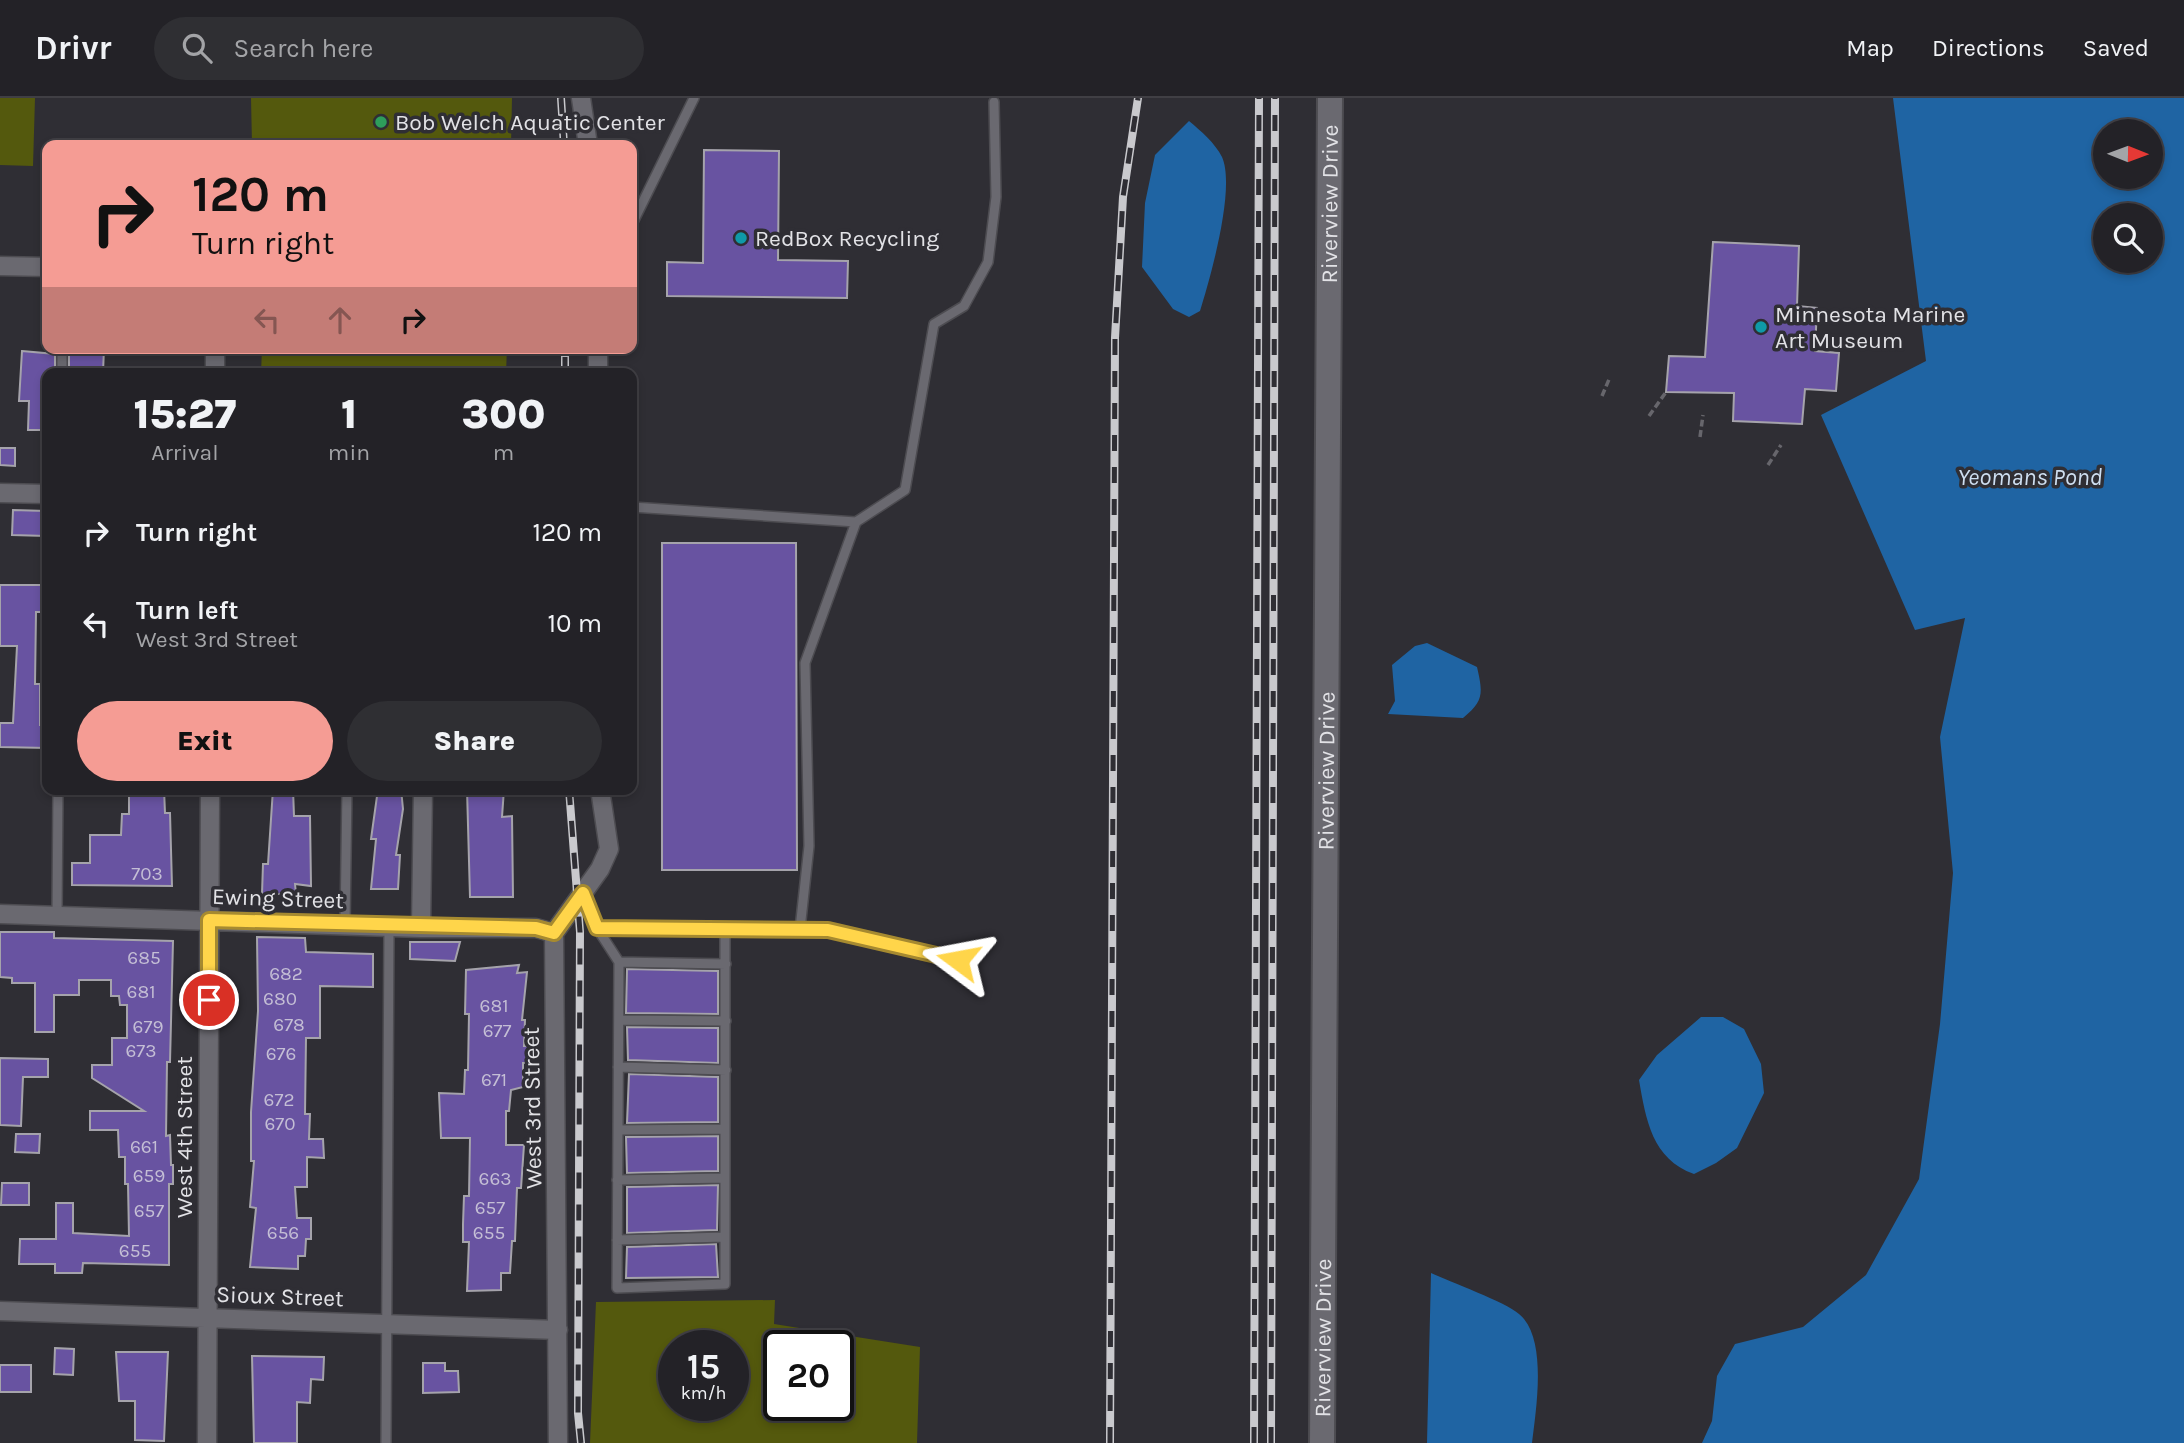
<!DOCTYPE html>
<style>
:root{--surface:#232227;--page:#2f2f33;--text:#f1f3f6;--muted:#a3a4a7;--line:#403f44;--accent:#f59c94}
body{margin:0;font-family:Karla,sans-serif;background:var(--page);color:var(--text);height:100vh;display:flex;flex-direction:column;font-size:26px;white-space:nowrap}
*{box-sizing:border-box;margin:0}
p{font-size:23px;color:var(--muted)}
.icon{flex:none;width:38px;height:38px;fill:none;stroke:currentColor;stroke-width:2;stroke-linecap:round;stroke-linejoin:round}
.map{position:relative;flex:1;overflow:hidden}
.details{position:absolute;left:42px;top:270px;width:595px;height:427px;display:flex;flex-direction:column;background:var(--surface);border-radius:14px;box-shadow:0 4px 10px #0003,0 0 0 2px var(--line)}
.details>*{flex:none}
.banner{position:absolute;left:42px;top:42px;width:595px;height:214px;border-radius:14px;box-shadow:0 4px 10px #0003,0 0 0 2px var(--line);background:#f59c94;color:#111;overflow:hidden}
.needle{width:46px;rotate:91deg}
.tools{position:absolute;left:2093px;top:21px;display:grid;gap:14px}
.tools a{display:grid;place-items:center;width:70px;height:70px;border-radius:50%;background:var(--surface);box-shadow:0 4px 10px #0003,0 0 0 2px var(--line);font-size:35px}
.speed{position:absolute;left:658px;top:1232px;display:flex;gap:14px;font-size:35px;font-weight:700;text-align:center}
.speed>*{display:grid;place-content:center;width:91px;height:91px;border-radius:50%;background:var(--surface);box-shadow:0 4px 10px #0003,0 0 0 2px var(--line);line-height:1}
.speed small{font-size:18px;font-weight:400}
.speed .limit{border:4px solid #111;border-radius:10px;background:#fff;color:#111}
.pin{position:absolute;display:grid;place-items:center;width:60px;height:60px;color:#fff;margin:-30px;border:4px solid #fff;border-radius:50%;box-shadow:0 2px 7px #0007}
.me{position:absolute;width:77px;margin:-38px;rotate:283deg;stroke-linejoin:round;filter:drop-shadow(0 0 5px #0008)}
.turn{display:flex;align-items:center;gap:24px;height:147px;padding:0 35px;font-size:32px}
.turn .icon{width:91px;height:91px;stroke-width:2.5}
.turn b{display:block;font-size:49px;line-height:60px}
.lanes{display:flex;align-items:center;height:66px;padding:0 35px;background:#0003;justify-content:center;gap:35px;direction:ltr}
.lanes .off{opacity:.35}
.eta{display:flex;justify-content:space-evenly;align-items:center;height:119px;text-align:center}
.eta b{font-size:42px;font-weight:800;line-height:49px}
.action{display:flex;gap:14px;margin-top:auto;padding:14px 35px}
.action a{flex:1;height:80px;border-radius:42px;background:var(--accent);color:#111;font-size:28px;font-weight:800;line-height:80px;text-align:center}
.action a+a{background:var(--page);color:var(--text)}
ul{padding:0;list-style:none}
li{display:flex;align-items:center;gap:21px;height:91px;padding:0 35px}
li div{flex:1}
li b{display:block;font-size:26px}
li em{font-style:normal}
header{display:flex;align-items:center;gap:42px;box-sizing:border-box;height:98px;padding:0 35px;background:var(--surface);border-bottom:2px solid var(--line)}
header strong{font-size:33px}
nav{display:flex;gap:38px;margin-inline-start:auto;font-size:24px}
.search{width:490px;height:63px;background:var(--page);display:flex;align-items:center;gap:18px;box-sizing:border-box;padding:0 24px;border-radius:38px;color:var(--muted);font-size:26px}
.map>svg:first-child{display:block}
</style>
<header>
<strong>Drivr</strong>
<div class="search"><svg class="icon" aria-label="search" viewBox="0 0 24 24"><circle cx="10" cy="10" r="6"/><path d="M15 15l6 6"/></svg>Search here</div>
<nav><a>Map</a><a>Directions</a><a>Saved</a></nav>
</header>
<div class="map">
<svg width="2184" height="1345" viewBox="0 0 2184 1345">
<rect width="100%" height="100%" fill="#2f2e34"/>
<path fill="#54590d" fill-rule="evenodd" d="M0,0H35L33,68L0,67Z
M251,0H512L511,47H252Z
M262,250H507L506,275H261Z
M775,1202L774,1226L920,1249L917,1345H590L596,1204ZM674,1248H733V1307H674ZM779,1248H838V1307H779Z"/>
<path fill="#1f64a3" fill-rule="evenodd" d="M1893,0H2184V1345H1702L1712,1323L1717,1278L1735,1246L1803,1229L1866,1177L1919,1081L1940,926L1953,775L1940,639L1965,520L1915,532L1821,317L1926,263ZM2151,33V79H2105V33ZM2151,117V163H2105V117Z
M1189,23C1201,33 1215,45 1222,59C1236,90 1210,181 1200,213L1189,219L1173,211L1142,169L1145,105L1155,57Z
M1427,545L1477,569C1483,595 1484,603 1463,620L1388,616L1395,603L1392,567L1415,548Z
M1701,919H1723L1744,931L1761,966L1764,995L1737,1050L1716,1065L1694,1076C1652,1061 1646,1022 1639,982L1657,957Z
M1431,1175C1450,1184 1506,1204 1519,1216C1548,1240 1536,1311 1532,1345H1427Z"/>
<path fill="#6853a1" stroke="#a5a3ab" stroke-width="2" d="M704,52L779,53L778,162L848,163L847,200L667,198V164L703,165Z
M1713,144L1799,148L1797,208L1817,210L1815,253L1839,255L1836,293L1805,291L1802,326L1733,323L1734,295L1666,294L1669,258L1705,259Z
M88,250H104L103,275H69V256L88,257Z
M22,253L55,256V274H47L45,332H28L29,303H19Z
M0,350H15V368L0,367Z
M13,412L46,413V438L12,437Z
M662,445H796L797,772H662Z
M0,487H47V514H36L35,586H40V627H47V650L0,649V625H13L17,548H0Z
M129,691H164L165,715H170L172,788L72,787V765H90V737H121L122,716H129Z
M273,691H293L294,718H310L311,788L295,786L296,796H262L263,766H268Z
M378,691H401L403,711L396,757H400L398,791H371L376,741H371Z
M467,691H504L502,719L512,718L513,799H470Z
M0,834H54V840L173,843L170,964H167L166,1038L170,1037L171,1067H173V1086H169V1167L83,1165L82,1175H55V1166H19L20,1141H56V1105H73V1135L129,1138L128,1086H125V1059H119L118,1032H90V1013H144L92,980V967H112V940H127V907H120L119,898H111V882H79V897H54V934H35V885H12V880L0,879Z
M257,839L305,840L306,854L373,856V889L320,888V940H306L305,1016H310L309,1041H323L324,1060L307,1059V1089H295L297,1120H311V1141H306L305,1158H298V1171L250,1169L256,1110L250,1109L254,1063H251V1014L258,913Z
M410,844H460L455,863L410,861Z
M519,867L517,875L527,874L522,922H525L524,948H530L528,965H523V989L511,992L509,1013H506V1047H524L521,1090H517L515,1143H512L510,1175H501V1192L467,1193L469,1144H463V1126L464,1098H469L470,1040H441L439,995L464,996L465,972H468L469,916H465L466,872Z
M627,871L718,873V916L626,915Z
M627,929L718,930V965L628,962Z
M0,960L48,961V979H23L21,1028L0,1027Z
M629,976L718,979V1024L627,1025Z
M16,1036H40L39,1055L15,1054Z
M718,1038V1073L627,1075L626,1039Z
M2,1085H29V1107H1Z
M718,1087L717,1132L627,1135V1089Z
M716,1146L718,1179L626,1180L627,1149Z
M55,1250L74,1251L73,1277L54,1276Z
M116,1254H168L164,1343L135,1342V1303H119Z
M252,1258L324,1259L323,1282L311,1281L310,1305L297,1304V1345H254Z
M423,1265H445V1273H458L459,1294L423,1295Z
M0,1267H31V1294H0Z"/>
<g fill="none" stroke-linecap="round" stroke-linejoin="round">
<g stroke="#4d4c51" stroke-width="12">
<path id="lane" d="M634,122L694,0
M62,275V250
M632,409L856,424L905,392L934,226L964,208L988,164L996,99L994,4
M583,795L597,830L619,864L617,1190L725,1186V833
M57,818L58,691
M345,827L347,691
M597,830L800,831L809,748L805,565L856,424
M800,831L828,832L958,862
M619,864L726,866
M619,922L726,923
M618,969L726,972
M618,1032L725,1031
M617,1082L725,1080
M617,1142L725,1139
M386,1345L389,829"/>
</g>
<g stroke="#4d4c51" stroke-width="21">
<path id="street" d="M581,0L588,47
M0,168L47,169
M215,275V250
M598,275V250
M0,395L47,396
M0,816L421,830H536L554,835
M421,830L423,691
M0,1213L558,1232
M207,1345L210,691
M558,1345L554,835L600,771L609,751L600,691"/>
</g>
<g stroke="#4d4c51" stroke-width="28">
<g id="secondary">
<path id="s1" d="M1322,1345L1330,0"/>
</g>
</g>
<path stroke="#67666c" stroke-width="3.5" stroke-dasharray="7 3.5" stroke-linecap="butt" d="M1602,298L1610,279
M1649,318L1666,294
M1700,339L1703,317
M1768,367L1781,347"/>
<use href="#lane" stroke="#6a6970" stroke-width="9"/>
<use href="#street" stroke="#6a6970" stroke-width="18"/>
<use href="#secondary" stroke="#6a6970" stroke-width="24"/>
<g stroke="#c9c9cd" stroke-width="8">
<path id="rail" d="M561,0L564,47
M565,275V250
M569,691L580,834L578,1315L581,1345
M1110,1345L1115,240L1123,99L1138,0
M1254,1345L1259,0
M1271,1345L1275,0"/>
</g>
<use href="#rail" stroke="#2f2e34" stroke-width="5" stroke-dasharray="16" stroke-linecap="butt"/>
</g>
<g fill="none" stroke-linecap="round" stroke-linejoin="round">
<g stroke="#a68a30" stroke-width="18">
<path id="route" d="M209,902V822L536,830L554,835L583,795L597,830L828,832L958,862"/>
</g>
<use href="#route" stroke="#ffd54a" stroke-width="12"/>
</g>
<circle fill="#2e9e5b" stroke="#2f2e34" stroke-width="2.5" cx="381" cy="24" r="7"/>
<g fill="#0f9aa8" stroke="#2f2e34" stroke-width="2.5">
<circle cx="741" cy="140" r="7"/>
<circle cx="1761" cy="229" r="7"/>
</g>
<g text-anchor="middle" stroke-width="7" stroke-linejoin="round" paint-order="stroke">
<g font-size="19" fill="#c4bed5">
<text x="147" y="782">703</text>
<text x="144" y="866">685</text>
<text x="286" y="882">682</text>
<text x="141" y="900">681</text>
<text x="280" y="907">680</text>
<text x="494" y="914">681</text>
<text x="289" y="933">678</text>
<text x="148" y="935">679</text>
<text x="497" y="939">677</text>
<text x="141" y="959">673</text>
<text x="281" y="962">676</text>
<text x="494" y="988">671</text>
<text x="279" y="1008">672</text>
<text x="280" y="1032">670</text>
<text x="144" y="1055">661</text>
<text x="149" y="1084">659</text>
<text x="495" y="1087">663</text>
<text x="490" y="1116">657</text>
<text x="149" y="1119">657</text>
<text x="283" y="1141">656</text>
<text x="489" y="1141">655</text>
<text x="135" y="1159">655</text>
</g>
<g font-size="23" fill="#e2e2e6" stroke="#2f2e34" text-anchor="start">
<text x="395" y="32">Bob Welch Aquatic Center</text>
<text x="755" y="148">RedBox Recycling</text>
<text x="1775" y="224">Minnesota Marine<tspan x="1775" dy="26">Art Museum</tspan></text>
</g>
<g font-size="23" fill="#e2e2e6" stroke="#2f2e34">
<text dy="8" stroke="none"><textPath href="#s1" startOffset="1239">Riverview Drive</textPath></text>
<text dy="8" stroke="none"><textPath href="#s1" startOffset="672">Riverview Drive</textPath></text>
<text transform="translate(278 800) rotate(2)" y="8">Ewing Street</text>
<text transform="translate(532 1010) rotate(-91)" y="8">West 3rd Street</text>
<text transform="translate(184 1039) rotate(-90)" y="8">West 4th Street</text>
<text transform="translate(280 1198) rotate(2)" y="8">Sioux Street</text>
<text dy="8" stroke="none"><textPath href="#s1" startOffset="105">Riverview Drive</textPath></text>
</g>
<g font-size="24" font-style="italic" fill="#cedef0" stroke="#2f2e34">
<text x="2030" y="387">Yeomans Pond</text>
</g>
</g>
</svg>
<div class="tools">
<a><svg class="needle" viewBox="-14 -14 28 28"><path d="M0-13l5 13h-10z" fill="#e53935"/><path d="M0 13l5-13h-10z" fill="#a3a4a7"/></svg></a>
<a><svg class="icon" aria-label="search" viewBox="0 0 24 24"><circle cx="10" cy="10" r="6"/><path d="M15 15l6 6"/></svg></a>
</div>
<div class="speed"><div>15<small>km/h</small></div><div class="limit">20</div></div>
<div class="pin" style="left:209px;top:902px;background:#d93025"><svg class="icon" aria-label="arrive" viewBox="0 0 24 24"><path d="M6 21V4h12l-3 4 3 4H6"/></svg></div>
<svg class="me" style="left:958px;top:862px" viewBox="-20 -20 40 40"><path d="M0-17L14 15 0 8-14 15z" fill="#ffd54a" stroke="#fff" stroke-width="4"/></svg>
<div class="banner">
<div class="turn"><svg class="icon" aria-label="right" viewBox="0 0 24 24"><path d="M7 20v-9h11M14 6l5 5-5 5"/></svg><div><b>120 m</b>Turn right</div></div>
<div class="lanes"><svg class="icon off" aria-label="left" viewBox="0 0 24 24"><path d="M17 20v-9H6M10 6l-5 5 5 5"/></svg><svg class="icon off" aria-label="ahead" viewBox="0 0 24 24"><path d="M12 20V5M6 11l6-6 6 6"/></svg><svg class="icon" aria-label="right" viewBox="0 0 24 24"><path d="M7 20v-9h11M14 6l5 5-5 5"/></svg></div>
</div>
<section class="details">
<div class="eta">
<div><b>15:27</b><p>Arrival</p></div>
<div><b>1</b><p>min</p></div>
<div><b>300</b><p>m</p></div>
</div>
<ul>
<li><svg class="icon" aria-label="right" viewBox="0 0 24 24"><path d="M7 20v-9h11M14 6l5 5-5 5"/></svg><div><b>Turn right</b></div><em>120 m</em></li>
<li><svg class="icon" aria-label="left" viewBox="0 0 24 24"><path d="M17 20v-9H6M10 6l-5 5 5 5"/></svg><div><b>Turn left</b><p>West 3rd Street</p></div><em>10 m</em></li>
</ul>
<div class="action"><a>Exit</a><a>Share</a></div>
</section>
</div>
